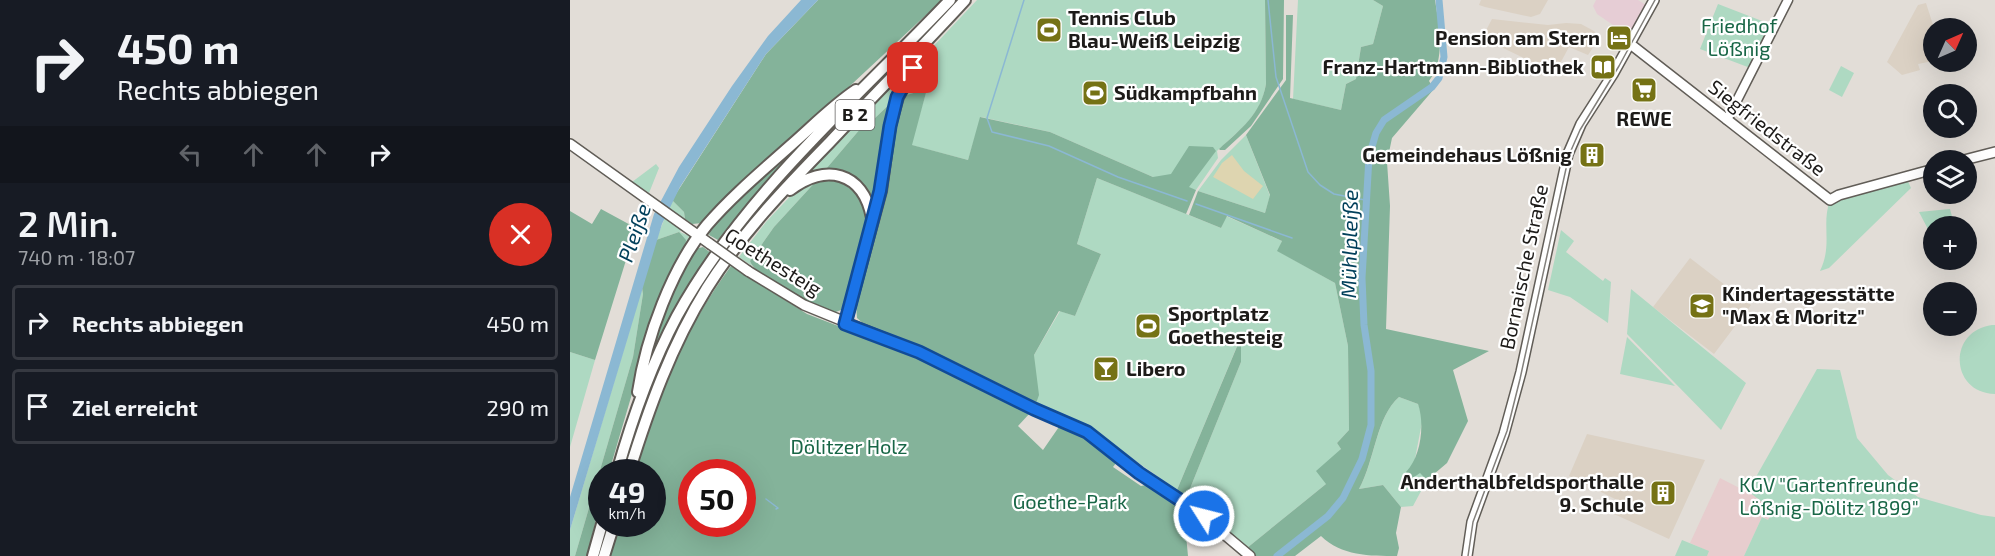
<!DOCTYPE html>
<html lang="de">
<meta charset="utf-8">
<style>
:root{--surface:#171b24;--page:#242831;--text:#f1f3f6;--muted:#9ea1a6;--line:#363941}
body{margin:0;font-family:"Exo 2",sans-serif;background:var(--page);color:var(--text);height:100vh;display:flex;flex-direction:column;font-size:22px;white-space:nowrap}
*{box-sizing:border-box;margin:0}
p{font-size:20px;color:var(--muted)}
.icon{flex:none;width:33px;height:33px;fill:none;stroke:currentColor;stroke-width:2;stroke-linecap:round;stroke-linejoin:round}
.map{position:relative;flex:1;overflow:hidden}
.side{display:flex;flex-direction:column;background:var(--surface);width:570px}
.side>*{flex:none}
.top-card{background:#171b24;color:var(--text);overflow:hidden}
.needle{width:39px;rotate:45deg}
.fabs{position:absolute;left:1353px;top:18px;display:grid;gap:12px}
.fabs a{display:grid;place-items:center;width:54px;height:54px;border-radius:50%;background:var(--surface);box-shadow:0 6px 24px #0002;font-size:30px}
.speed{position:absolute;left:18px;top:459px;display:flex;gap:12px;font-size:30px;font-weight:700;text-align:center}
.speed>*{display:grid;place-content:center;width:78px;height:78px;border-radius:50%;background:var(--surface);box-shadow:0 6px 24px #0002;line-height:1}
.speed small{font-size:15px;font-weight:400}
.speed .limit{border:9px solid #d22;background:#fff;color:#111}
.pin{position:absolute;display:grid;place-items:center;width:51px;height:51px;color:#fff;margin:-26px;border-radius:12px;box-shadow:0 3px 9px #0006}
.me{position:absolute;width:66px;margin:-33px;rotate:306deg;stroke-linejoin:round;filter:drop-shadow(0 0 4px #0008)}
.turn{display:flex;align-items:center;gap:21px;height:126px;padding:0 18px;font-size:27px}
.turn .icon{width:78px;height:78px;stroke-width:2.5}
.turn b{display:block;font-size:42px;line-height:51px}
.lanes{display:flex;align-items:center;height:57px;padding:0 18px;background:#0003;justify-content:center;gap:30px;direction:ltr}
.lanes .off{opacity:.35}
.round{display:grid;place-items:center;flex:none;width:63px;height:63px;border-radius:32px;background:var(--page)}
.summary{display:flex;align-items:center;justify-content:space-between;height:102px;padding:0 18px}
h1{font-size:36px;font-weight:600;line-height:45px}
ul{padding:0;list-style:none}
li{display:flex;align-items:center;gap:18px;height:75px;margin:0 12px 9px;padding:0 6px;border:3px solid var(--line);border-radius:6px}
li div{flex:1}
li b{display:block;font-size:22px}
li em{font-style:normal}
main{display:flex;flex:1;min-height:0}
.map>svg:first-child{display:block}
</style>
<main>
<section class="side">
<div class="top-card">
<div class="turn"><svg class="icon" aria-label="right" viewBox="0 0 24 24"><path d="M7 20v-9h11M14 6l5 5-5 5"/></svg><div><b>450 m</b>Rechts abbiegen</div></div>
<div class="lanes"><svg class="icon off" aria-label="left" viewBox="0 0 24 24"><path d="M17 20v-9H6M10 6l-5 5 5 5"/></svg><svg class="icon off" aria-label="ahead" viewBox="0 0 24 24"><path d="M12 20V5M6 11l6-6 6 6"/></svg><svg class="icon off" aria-label="ahead" viewBox="0 0 24 24"><path d="M12 20V5M6 11l6-6 6 6"/></svg><svg class="icon" aria-label="right" viewBox="0 0 24 24"><path d="M7 20v-9h11M14 6l5 5-5 5"/></svg></div>
</div>
<div class="summary"><div><h1>2 Min.</h1><p>740 m · 18:07</p></div><a class="round" style="background:#d93025;color:#fff"><svg class="icon" aria-label="close" viewBox="0 0 24 24"><path d="M6 6l12 12M18 6L6 18"/></svg></a></div>
<ul>
<li><svg class="icon" aria-label="right" viewBox="0 0 24 24"><path d="M7 20v-9h11M14 6l5 5-5 5"/></svg><div><b>Rechts abbiegen</b></div><em>450 m</em></li>
<li><svg class="icon" aria-label="arrive" viewBox="0 0 24 24"><path d="M6 21V4h12l-3 4 3 4H6"/></svg><div><b>Ziel erreicht</b></div><em>290 m</em></li>
</ul>
</section>
<div class="map">
<svg width="1425" height="556" viewBox="0 0 1425 556">
<rect width="100%" height="100%" fill="#e2ddd7"/>
<path fill="#e6cdd5" d="M1026,0H1068L1079,7L1062,38L1027,14L1023,6Z"/>
<path fill="#e7cdce" d="M1150,478L1189,498L1203,510L1198,520L1192,517L1174,556H1137L1138,551L1120,543Z"/>
<path fill="#dbd1c4" d="M911,0H978L970,14L961,17L915,7L909,5Z
M1356,3L1364,28L1363,61L1348,64L1350,70L1332,75L1317,62L1348,5Z
M922,19L978,25L996,23L1011,24L1024,31L1030,37L1018,55L999,47L985,73L912,38Z
M1120,258L1181,305L1144,354L1083,307Z
M1017,434L1135,460L1099,539L1044,514L1049,501L999,476Z"/>
<path fill="#aed9c2" d="M407,0H695L696,84C691,116 669,130 647,151L648,158L626,190L583,177L480,132L411,117L398,160L341,145L357,89L333,96L359,51Z
M728,0H803L813,6L803,44L791,47L786,79L776,84L771,110L723,99Z
M1148,4L1205,26L1183,69L1130,49Z
M1271,66L1284,73L1272,97L1259,90Z
M336,68L338,70L324,100L305,118L291,128L256,169L237,174Z
M676,135L700,196L695,213L628,191L651,160Z
M86,164L89,168L79,193L62,182Z
M1336,177L1341,188L1259,268L1250,271C1263,244 1251,225 1260,200Z
M249,178L204,227L180,261L182,266L169,257L196,222L227,189Z
M527,178L651,228L656,216L712,241L708,251L765,283L778,346L779,430L767,443L771,449L756,484L677,548L617,496L671,362L670,339L607,490L516,426L465,406L464,355L490,311L505,316L531,254L507,244Z
M102,200L114,212L115,219L110,232L119,236L113,255L109,232L86,240Z
M1380,209L1384,224L1364,226L1363,232L1360,233L1349,212Z
M991,230L1004,241L996,252L1033,281L1035,278L1041,282L1038,323L1000,297L978,290Z
M72,288L73,294L63,357L5,556H0V530Z
M1061,289L1176,383L1151,430L1057,334Z
M1422,325H1425V394C1380,393 1377,331 1422,325Z
M1057,337L1105,386L1050,374Z
M0,352L25,360L0,447Z
M1247,369L1270,370L1287,438L1318,475L1348,497L1411,515L1425,517V556H1174L1192,517L1198,520L1203,511L1178,491Z
M829,397L848,404L853,417L844,464L857,480L843,506L831,507L813,485L789,489C805,461 806,417 829,397Z
M1112,540L1139,551L1137,556H1105Z"/>
<path fill="#84b39a" fill-rule="evenodd" d="M248,0H372L133,223L122,224L115,219L114,212L102,200L196,54Z
M695,0H714L713,79L681,126L655,150H650L649,149C671,129 691,114 696,84Z
M803,0H865C869,26 876,59 859,81L864,89L822,138L817,162L820,206L816,329L919,351L883,370L898,421L877,463L857,480L850,473L841,479L836,472C851,457 855,424 848,404L829,397C806,417 805,460 789,489L813,485L831,507L826,533L829,548L827,556C800,556 771,556 751,536L725,556H685L677,548L756,484L746,471L771,449L767,443L779,430L778,346L765,283L707,251L712,241L657,216L651,228L619,215L628,191L695,213L700,195L676,135L716,80V15H723L720,98L771,110L776,84L786,79L791,47L803,44L813,6Z
M357,89L342,145L398,160L410,117L480,132L583,177L601,174L619,146L643,147L646,151L619,187L626,190L616,214L527,178L507,244L531,254L505,316L489,311L464,355L469,395L465,406L343,344L297,327L287,318L286,304L333,96Z
M324,100L303,204L271,172L256,169L291,128L305,118Z
M229,143L233,145L181,199L148,240L139,235L141,227Z
M257,177C276,184 296,195 299,218C300,227 280,286 276,300L271,310L263,313C245,305 186,279 180,261L204,227L249,178Z
M31,209L66,228L25,360L0,352V211L22,224Z
M109,232L116,240L115,249L69,370L39,472H32L31,499L17,556H5L63,357L73,294L72,288L86,240Z
M133,247L141,253L89,344L82,348L104,286L125,249Z
M161,266L237,314L341,354L460,413L448,426L473,450L493,421L550,458L543,467L571,486L585,483L634,516L616,535L618,556H40L49,524H82V472H64C87,396 114,330 161,266ZM122,472H172V524H122Z
M671,337V362L617,496L607,490Z"/>
<path fill="#ded5b0" d="M662,155L674,171L693,186L683,199L643,177L652,163Z"/>
<path fill="#8bb8d3" d="M231,0H248L196,54L110,187L92,224L0,530V497L84,214L109,167L162,86L198,36Z"/>
<g fill="none" stroke-linecap="round" stroke-linejoin="round">
<path stroke="#8bb8d3" stroke-width="1.5" d="M454,0L417,118L422,132L479,146L548,177L617,201
M698,0L706,77L738,172L750,185L764,194L795,200
M626,204L722,238
M196,499L208,508L206,509"/>
<path stroke="#8bb8d3" stroke-width="7" d="M707,556L758,516L773,498L792,459L801,425V371L794,325L792,278L799,157L806,133L814,120L862,87L869,78L874,57L869,0"/>
<g stroke="#615d57" stroke-width="11">
<path id="tertiary" d="M1157,120L1218,0"/>
</g>
<g stroke="#615d57" stroke-width="12">
<path id="secondary" d="M1059,43L1260,200L1269,195L1364,169
M0,144L140,244
M1394,160L1425,152
M178,271L234,305L349,352L464,409L517,432L569,473L617,503L680,556
M897,556L902,522L934,434L951,372L998,154L1011,124L1043,74L1084,0"/>
</g>
<g stroke="#615d57" stroke-width="14">
<path id="trunk" d="M220,190C255,163 293,171 302,218
M275,324L311,191L320,126L328,97L355,50
M68,392C76,338 102,267 137,225C162,196 192,171 220,146C242,127 262,106 286,90
M47,472C62,419 81,365 107,316C174,194 285,100 380,0
M59,472C79,408 101,346 137,288C171,234 215,188 260,142C305,94 351,48 395,0
M23,556L32,524
M34,556L44,524"/>
</g>
<use href="#tertiary" stroke="#fff" stroke-width="8"/>
<use href="#secondary" stroke="#fff" stroke-width="9"/>
<use href="#trunk" stroke="#fff" stroke-width="10"/>
<path stroke="#83807c" stroke-width="1.5" d="M898,556L903,522L937,431L950,379L999,155L1010,130L1049,66L1085,0"/>
<g stroke="#615d57" stroke-width="12" stroke-linecap="butt">
<path id="secondary-bridge" d="M140,244L178,271"/>
</g>
<use href="#secondary-bridge" stroke="#fff" stroke-width="9"/>
</g>
<g fill="none" stroke-linecap="round" stroke-linejoin="round">
<g stroke="#114b97" stroke-width="15">
<path id="route" d="M343,68L327,97L320,126L310,191L275,324L349,352L464,409L517,432L569,473L634,516"/>
</g>
<use href="#route" stroke="#1a73e8" stroke-width="10"/>
</g>
<defs>
<g id="stadium-square" transform="scale(1.35)"><rect x="-9" y="-9" width="18" height="18" rx="4" fill="#757215" stroke="#fff"/><path d="M0-5a6.5 5 0 1 0 0 10a6.5 5 0 1 0 0-10ZM-3.5-1.8h7v3.6h-7Z" fill="#fff"/></g>
<g id="hotel-square" transform="scale(1.35)"><rect x="-9" y="-9" width="18" height="18" rx="4" fill="#757215" stroke="#fff"/><path d="M-6-4.5h1.5V1H6V5H4.5V3h-9V5H-6ZM-4 0a1.8 1.8 0 1 1 3.6 0ZM.5 0V-2.5h3Q6-2.5 6 0Z" fill="#fff"/></g>
<g id="library-square" transform="scale(1.35)"><rect x="-9" y="-9" width="18" height="18" rx="4" fill="#757215" stroke="#fff"/><path d="M-6-4Q-3-5.5-.7-3.5V5Q-3 3-6 4ZM6-4Q3-5.5 .7-3.5V5Q3 3 6 4Z" fill="#fff"/></g>
<g id="supermarket-square" transform="scale(1.35)"><rect x="-9" y="-9" width="18" height="18" rx="4" fill="#757215" stroke="#fff"/><path d="M-6-5.5h2.5l.6 2H6L4.5 2H-2.5L-4.4-4H-6ZM-1.5 3.2a1.3 1.3 0 1 0 .1 0ZM3 3.2a1.3 1.3 0 1 0 .1 0Z" fill="#fff"/></g>
<g id="building-square" transform="scale(1.35)"><rect x="-9" y="-9" width="18" height="18" rx="4" fill="#757215" stroke="#fff"/><path d="M-4-6H4V6H1V3H-1V6H-4ZM-2.5-4.3h1.7v1.8h-1.7ZM.8-4.3h1.7v1.8H.8ZM-2.5-1h1.7V.8h-1.7ZM.8-1h1.7V.8H.8Z" fill="#fff"/></g>
<g id="school-square" transform="scale(1.35)"><rect x="-9" y="-9" width="18" height="18" rx="4" fill="#757215" stroke="#fff"/><path d="M0-5L7-2L0 1L-7-2ZM-4 1L0 2.5L4 1V4Q0 6-4 4Z" fill="#fff"/></g>
<g id="bar-square" transform="scale(1.35)"><rect x="-9" y="-9" width="18" height="18" rx="4" fill="#757215" stroke="#fff"/><path d="M-6-5H6L.8 .8V4.5H3.5V6h-7V4.5H-.8V.8Z" fill="#fff"/></g>
</defs>
<g fill-rule="evenodd">
<use href="#stadium-square" x="479" y="30"/>
<use href="#hotel-square" x="1049" y="38"/>
<use href="#library-square" x="1033" y="67"/>
<use href="#supermarket-square" x="1074" y="90"/>
<use href="#stadium-square" x="525" y="93"/>
<use href="#building-square" x="1022" y="155"/>
<use href="#school-square" x="1132" y="306"/>
<use href="#stadium-square" x="578" y="326"/>
<use href="#bar-square" x="536" y="369"/>
<use href="#building-square" x="1093" y="493"/>
</g>
<g text-anchor="middle" stroke-width="4.5" stroke-linejoin="round" paint-order="stroke">
<rect fill="#fff" stroke="#615f5e" stroke-width="1.5" x="265.5" y="100" width="39" height="30" rx="4.5"/>
<g font-size="18" font-weight="bold" fill="#1d1b19">
<text x="285" y="121">B 2</text>
</g>
<g font-size="20" font-weight="bold" fill="#1d1b19" stroke="#fff" text-anchor="start">
<text x="498" y="25">Tennis Club<tspan x="498" dy="23">Blau-Weiß Leipzig</tspan></text>
<text x="1030" y="45" text-anchor="end">Pension am Stern</text>
<text x="1014" y="74" text-anchor="end">Franz-Hartmann-Bibliothek</text>
<text x="544" y="100">Südkampfbahn</text>
<text x="1074" y="126" text-anchor="middle">REWE</text>
<text x="1002" y="162" text-anchor="end">Gemeindehaus Lößnig</text>
<text x="1152" y="301">Kindertagesstätte<tspan x="1152" dy="23">"Max &amp; Moritz"</tspan></text>
<text x="598" y="321">Sportplatz<tspan x="598" dy="23">Goethesteig</tspan></text>
<text x="556" y="376">Libero</text>
<text x="1074" y="489" text-anchor="end">Anderthalbfeldsporthalle<tspan x="1074" dy="23">9. Schule</tspan></text>
</g>
<g font-size="20" fill="#186646" stroke="#fff">
<text x="1169" y="33">Friedhof<tspan x="1169" dy="23">Lößnig</tspan></text>
<text x="279" y="454">Dölitzer Holz</text>
<text x="1259" y="492">KGV "Gartenfreunde<tspan x="1259" dy="23">Lößnig-Dölitz 1899"</tspan></text>
<text x="500" y="509">Goethe-Park</text>
</g>
<g font-size="20" fill="#1d1b19" stroke="#fff">
<text transform="translate(1197 128) rotate(38)" y="7">Siegfriedstraße</text>
<text transform="translate(203 262) rotate(32)" y="7">Goethesteig</text>
<text transform="translate(954 267) rotate(-78)" y="7">Bornaische Straße</text>
</g>
<g font-size="21" font-style="italic" fill="#003f5a" stroke="#fff">
<text transform="translate(65 233) rotate(-71)" y="7">Pleiße</text>
<text transform="translate(780 244) rotate(-89)" y="7">Mühlpleiße</text>
</g>
</g>
</svg>
<div class="fabs">
<a><svg class="needle" viewBox="-14 -14 28 28"><path d="M0-13l5 13h-10z" fill="#e53935"/><path d="M0 13l5-13h-10z" fill="#9ea1a6"/></svg></a>
<a><svg class="icon" aria-label="search" viewBox="0 0 24 24"><circle cx="10" cy="10" r="6"/><path d="M15 15l6 6"/></svg></a>
<a><svg class="icon" aria-label="layers" viewBox="0 0 24 24"><path d="M12 4l9 5-9 5-9-5zM3 14l9 5 9-5"/></svg></a>
<a>+</a>
<a>−</a>
</div>
<div class="speed"><div>49<small>km/h</small></div><div class="limit">50</div></div>
<div class="pin" style="left:343px;top:68px;background:#d93025"><svg class="icon" aria-label="arrive" viewBox="0 0 24 24"><path d="M6 21V4h12l-3 4 3 4H6"/></svg></div>
<svg class="me" style="left:634px;top:516px" viewBox="-20 -20 40 40"><circle r="17" fill="#1a73e8" stroke="#fff" stroke-width="3"/><path d="M0-11L8 9 0 5-8 9z" fill="#fff"/></svg>
</div>
</main>
